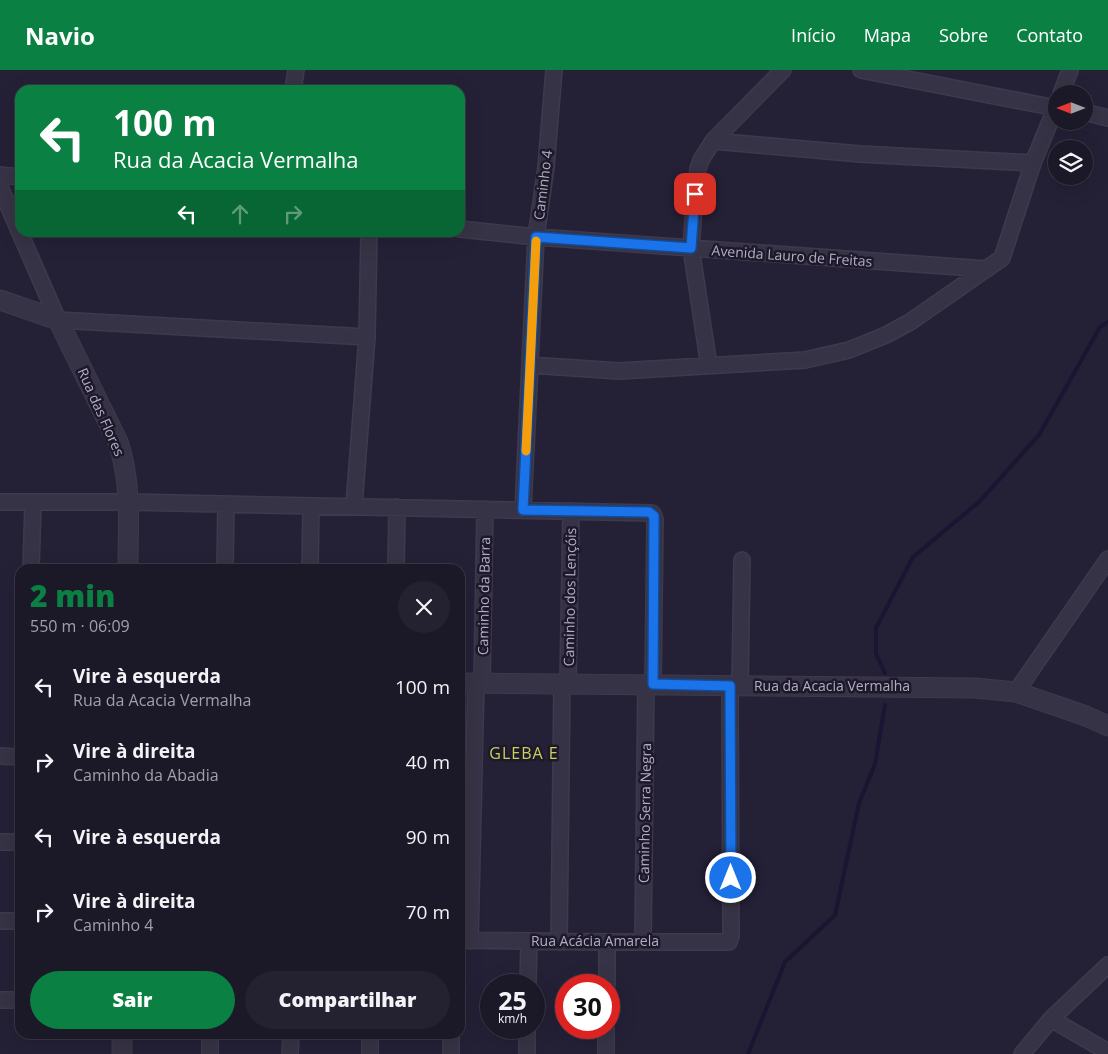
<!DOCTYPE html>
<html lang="pt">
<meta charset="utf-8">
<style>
:root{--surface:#1b1828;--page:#242130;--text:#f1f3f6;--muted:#a0a0a8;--line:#393745;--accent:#0b8043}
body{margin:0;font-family:"Open Sans",sans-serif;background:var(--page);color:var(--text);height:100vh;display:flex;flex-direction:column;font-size:19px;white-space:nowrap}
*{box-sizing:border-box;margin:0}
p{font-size:16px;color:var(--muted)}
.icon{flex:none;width:28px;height:28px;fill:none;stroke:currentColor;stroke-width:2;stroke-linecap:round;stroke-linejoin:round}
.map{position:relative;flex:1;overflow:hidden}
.details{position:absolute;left:15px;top:494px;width:450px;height:475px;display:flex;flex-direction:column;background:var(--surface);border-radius:15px;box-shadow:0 5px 20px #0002,0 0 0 1px var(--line)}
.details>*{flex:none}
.hud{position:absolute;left:15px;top:15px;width:450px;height:152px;border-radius:15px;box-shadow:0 5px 20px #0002,0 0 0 1px var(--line);background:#0b8043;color:#fff;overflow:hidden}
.needle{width:32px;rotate:270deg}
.fabs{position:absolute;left:1048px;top:15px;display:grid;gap:10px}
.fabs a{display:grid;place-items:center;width:45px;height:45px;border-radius:50%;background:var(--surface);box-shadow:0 5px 20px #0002,0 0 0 1px var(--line);font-size:25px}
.speed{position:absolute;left:480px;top:904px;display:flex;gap:10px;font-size:25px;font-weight:700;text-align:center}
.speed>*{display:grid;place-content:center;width:65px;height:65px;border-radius:50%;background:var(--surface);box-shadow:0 5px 20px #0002,0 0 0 1px var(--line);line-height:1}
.speed small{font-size:12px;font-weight:400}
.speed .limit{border:8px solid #d22;background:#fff;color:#111}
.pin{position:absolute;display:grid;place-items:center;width:42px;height:42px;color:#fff;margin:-21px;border-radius:10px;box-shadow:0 2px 8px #0006}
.me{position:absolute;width:55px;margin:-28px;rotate:0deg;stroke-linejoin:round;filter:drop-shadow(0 0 4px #0008)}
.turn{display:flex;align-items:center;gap:18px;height:105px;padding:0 15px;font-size:22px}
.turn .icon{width:65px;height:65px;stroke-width:2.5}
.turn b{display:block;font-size:35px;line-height:42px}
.lanes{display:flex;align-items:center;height:48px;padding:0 15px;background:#0003;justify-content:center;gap:25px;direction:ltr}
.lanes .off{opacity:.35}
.round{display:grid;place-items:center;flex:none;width:52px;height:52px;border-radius:26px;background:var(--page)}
.overview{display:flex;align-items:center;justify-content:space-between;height:85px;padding:0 15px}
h1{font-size:30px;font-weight:800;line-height:38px;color:var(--accent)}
.primary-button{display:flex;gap:10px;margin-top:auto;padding:10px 15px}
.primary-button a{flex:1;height:58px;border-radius:30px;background:var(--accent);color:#fff;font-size:20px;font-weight:800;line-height:58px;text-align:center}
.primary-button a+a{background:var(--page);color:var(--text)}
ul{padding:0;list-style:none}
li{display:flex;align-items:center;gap:15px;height:75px;padding:0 15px}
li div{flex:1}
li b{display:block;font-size:19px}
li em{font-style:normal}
header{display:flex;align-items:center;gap:30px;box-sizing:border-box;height:70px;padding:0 25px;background:var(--accent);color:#fff}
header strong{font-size:24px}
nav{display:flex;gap:28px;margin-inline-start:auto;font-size:18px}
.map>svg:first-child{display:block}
</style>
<header>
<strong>Navio</strong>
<nav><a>Início</a><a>Mapa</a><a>Sobre</a><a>Contato</a></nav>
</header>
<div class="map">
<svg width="1108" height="984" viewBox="0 0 1108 984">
<rect width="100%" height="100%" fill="#242036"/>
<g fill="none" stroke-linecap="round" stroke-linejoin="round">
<path stroke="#1b1432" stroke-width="4" d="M885,603L876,584V558L913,487L980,431L1039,365L1100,257L1108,252
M748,984L785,892L835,845L859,733L875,694L885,635"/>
<g stroke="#3e3a4d" stroke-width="18">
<path id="minor" d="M861,0L1056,38
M293,20L296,0
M1061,24L1070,0
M1084,42L1108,48
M713,71L860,84L1033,93
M0,105L20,107
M0,117L58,250L367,267
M460,159L536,167L987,199
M530,295L619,301L805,290L849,280L886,265L910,252L1002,188L1033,93L1056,37
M709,296L691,178L695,124L698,99L701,90L713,71L783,0
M0,432H128L652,443L653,444L655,449L653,614
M354,436L367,267L369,162
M523,440L536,167L546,97L554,0
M31,499L33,433
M225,499L226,434
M310,499L311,436
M396,499L397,437
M482,613L485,439
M568,613L571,441
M740,616L742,490
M1016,622L1108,489
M0,686L20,687
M0,772H20
M0,851H20
M460,870L607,872H729L731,866L730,616
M470,871L476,612
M643,871L646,614
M559,872L562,613
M528,915L529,871
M607,915V872
M0,930H20
M1051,949L1108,982
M210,984V964
M290,984L291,964
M370,984V964
M451,984V964
M527,984V958
M606,984V958
M1022,984L1051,949L1108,895"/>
</g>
<g stroke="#3e3a4d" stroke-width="21">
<path id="tertiary" d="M0,230L58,250L118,372C132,413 128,457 128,499
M460,613L975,618L1016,622L1086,646L1108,656
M122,984V964"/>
</g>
<use href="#minor" stroke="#373346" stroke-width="15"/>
<use href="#tertiary" stroke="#373346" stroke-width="19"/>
</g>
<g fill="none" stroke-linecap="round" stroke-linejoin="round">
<g stroke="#114b97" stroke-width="12">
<path id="route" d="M695,124L691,178L536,167L523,440L649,442L654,446L653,614L730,616L731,808"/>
</g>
<use href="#route" stroke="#1a73e8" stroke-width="9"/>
<path stroke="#f59e0b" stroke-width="9" d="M526,381L536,171"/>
</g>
<g text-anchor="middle" stroke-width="5" stroke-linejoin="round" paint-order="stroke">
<g font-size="14" fill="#b3adc3" stroke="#1d192b">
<text transform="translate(543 115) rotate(-83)" y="5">Caminho 4</text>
<text transform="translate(792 186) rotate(4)" y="5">Avenida Lauro de Freitas</text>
<text transform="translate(101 342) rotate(66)" y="5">Rua das Flores</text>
<text transform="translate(484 526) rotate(-89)" y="5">Caminho da Barra</text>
<text transform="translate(570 527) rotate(-89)" y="5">Caminho dos Lençóis</text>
<text x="832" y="621">Rua da Acacia Vermalha</text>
<text transform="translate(645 743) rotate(-89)" y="5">Caminho Serra Negra</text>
<text x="595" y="876">Rua Acácia Amarela</text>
</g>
<g font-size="16" letter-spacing="1" fill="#c9d05b" stroke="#1d192b">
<text x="524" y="689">GLEBA E</text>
</g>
</g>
</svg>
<div class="fabs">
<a><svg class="needle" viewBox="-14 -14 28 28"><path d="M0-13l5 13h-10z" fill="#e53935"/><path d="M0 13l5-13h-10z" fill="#a0a0a8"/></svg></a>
<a><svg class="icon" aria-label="layers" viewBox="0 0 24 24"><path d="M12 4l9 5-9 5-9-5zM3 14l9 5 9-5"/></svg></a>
</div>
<div class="speed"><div>25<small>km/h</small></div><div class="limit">30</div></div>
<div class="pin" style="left:695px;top:124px;background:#d93025"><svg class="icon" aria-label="arrive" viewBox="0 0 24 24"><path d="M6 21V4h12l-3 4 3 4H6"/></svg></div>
<svg class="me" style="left:731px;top:808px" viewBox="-20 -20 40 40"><circle r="17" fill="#1a73e8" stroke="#fff" stroke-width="3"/><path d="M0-11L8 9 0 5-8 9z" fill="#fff"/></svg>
<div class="hud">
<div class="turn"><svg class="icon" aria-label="left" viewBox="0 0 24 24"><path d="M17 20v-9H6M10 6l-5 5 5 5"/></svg><div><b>100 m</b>Rua da Acacia Vermalha</div></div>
<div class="lanes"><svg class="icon" aria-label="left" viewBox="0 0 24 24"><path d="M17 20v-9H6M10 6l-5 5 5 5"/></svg><svg class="icon off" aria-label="ahead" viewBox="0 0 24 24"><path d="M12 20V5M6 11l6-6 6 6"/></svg><svg class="icon off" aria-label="right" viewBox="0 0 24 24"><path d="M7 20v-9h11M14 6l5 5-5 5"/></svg></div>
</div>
<section class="details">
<div class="overview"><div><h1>2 min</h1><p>550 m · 06:09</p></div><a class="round"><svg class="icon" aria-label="close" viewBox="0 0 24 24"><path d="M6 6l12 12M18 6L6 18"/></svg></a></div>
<ul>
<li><svg class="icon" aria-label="left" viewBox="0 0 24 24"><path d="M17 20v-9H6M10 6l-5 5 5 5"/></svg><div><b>Vire à esquerda</b><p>Rua da Acacia Vermalha</p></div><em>100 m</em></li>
<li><svg class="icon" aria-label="right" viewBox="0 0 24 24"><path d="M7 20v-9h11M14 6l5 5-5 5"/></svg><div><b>Vire à direita</b><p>Caminho da Abadia</p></div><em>40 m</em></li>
<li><svg class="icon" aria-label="left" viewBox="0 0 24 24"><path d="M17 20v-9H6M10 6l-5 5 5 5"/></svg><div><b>Vire à esquerda</b></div><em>90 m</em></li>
<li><svg class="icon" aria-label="right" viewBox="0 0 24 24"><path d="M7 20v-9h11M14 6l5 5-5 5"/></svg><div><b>Vire à direita</b><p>Caminho 4</p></div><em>70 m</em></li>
</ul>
<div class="primary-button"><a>Sair</a><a>Compartilhar</a></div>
</section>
</div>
